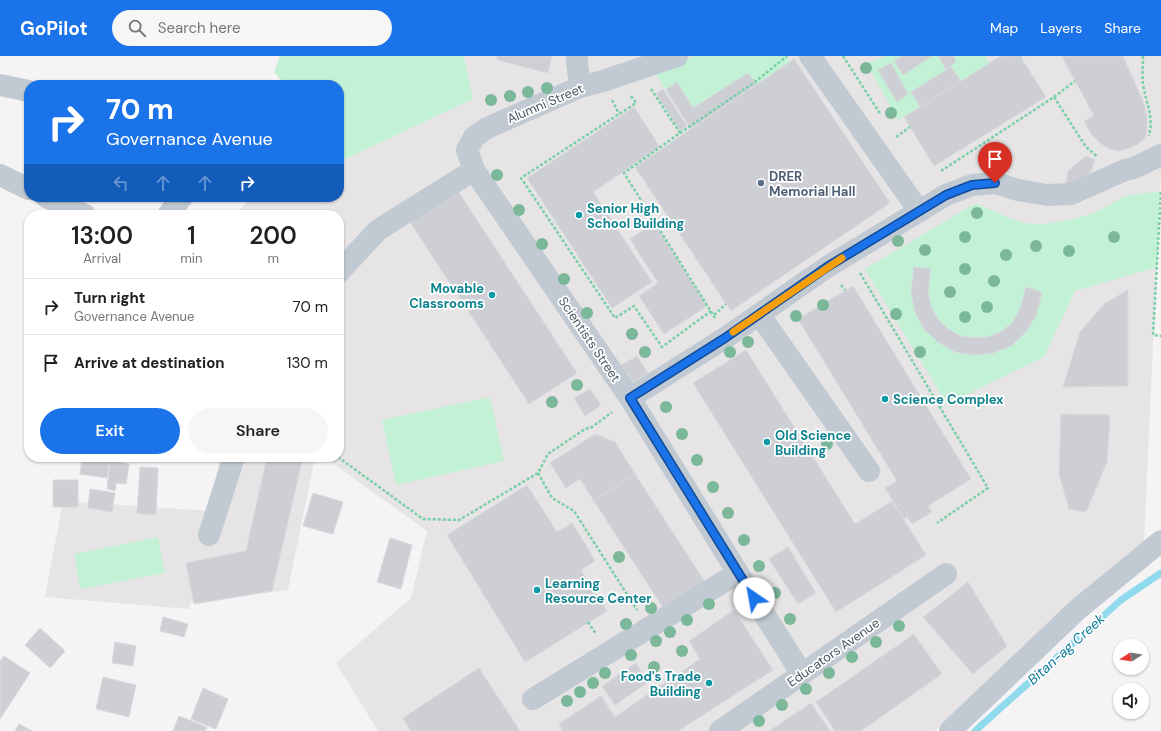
<!DOCTYPE html>
<style>
:root{--surface:#fff;--page:#f6f6f6;--text:#202124;--muted:#757577;--line:#e0e0e0;--accent:#1a73e8}
body{margin:0;font-family:"DM Sans",sans-serif;background:var(--page);color:var(--text);height:100vh;display:flex;flex-direction:column;font-size:15px;white-space:nowrap}
*{box-sizing:border-box;margin:0}
p{font-size:13px;color:var(--muted)}
.icon{flex:none;width:22px;height:22px;fill:none;stroke:currentColor;stroke-width:2;stroke-linecap:round;stroke-linejoin:round}
.map{position:relative;flex:1;overflow:hidden}
.side{position:absolute;left:24px;top:154px;width:320px;height:252px;display:flex;flex-direction:column;background:var(--surface);border-radius:16px;box-shadow:0 1px 3px #0004}
.side>*{flex:none}
.top-card{position:absolute;left:24px;top:24px;width:320px;height:122px;border-radius:16px;box-shadow:0 1px 3px #0004;background:#1a73e8;color:#fff;overflow:hidden}
.needle{width:26px;rotate:258deg}
.fabs{position:absolute;left:1113px;top:583px;display:grid;gap:8px}
.fabs a{display:grid;place-items:center;width:36px;height:36px;border-radius:50%;background:var(--surface);box-shadow:0 1px 3px #0004;font-size:20px}
.pin{position:absolute;display:grid;place-items:center;width:34px;height:34px;color:#fff;margin:-41px -17px;border-radius:50% 50% 50% 0;rotate:-45deg;box-shadow:0 0 4px #0007}
.pin .icon{rotate:45deg}
.me{position:absolute;width:44px;margin:-22px;rotate:327deg;stroke-linejoin:round;filter:drop-shadow(0 0 3px #0008)}
.turn{display:flex;align-items:center;gap:14px;height:84px;padding:0 16px;font-size:18px}
.turn .icon{width:52px;height:52px;stroke-width:2.5}
.turn b{display:block;font-size:28px;line-height:34px}
.lanes{display:flex;align-items:center;height:38px;padding:0 16px;background:#0003;justify-content:center;gap:20px;direction:ltr}
.lanes .off{opacity:.35}
.eta{display:flex;justify-content:space-evenly;align-items:center;height:68px;text-align:center}
.eta b{font-size:24px;font-weight:600;line-height:28px}
.cta{display:flex;gap:8px;margin-top:auto;padding:8px 16px}
.cta a{flex:1;height:46px;border-radius:24px;background:var(--accent);color:#fff;font-size:16px;font-weight:600;line-height:46px;text-align:center}
.cta a+a{background:var(--page);color:var(--text)}
ul{padding:0;list-style:none}
li{display:flex;align-items:center;gap:12px;height:56px;padding:0 16px;border-top:1px solid var(--line)}
li div{flex:1}
li b{display:block;font-size:15px}
li em{font-style:normal}
header{display:flex;align-items:center;gap:24px;box-sizing:border-box;height:56px;padding:0 20px;background:var(--accent);color:#fff}
header strong{font-size:19px}
nav{display:flex;gap:22px;margin-inline-start:auto;font-size:14px}
.search{width:280px;height:36px;background:var(--page);display:flex;align-items:center;gap:10px;box-sizing:border-box;padding:0 14px;border-radius:22px;color:var(--muted);font-size:15px}
.map>svg:first-child{display:block}
</style>
<header>
<strong>GoPilot</strong>
<div class="search"><svg class="icon" aria-label="search" viewBox="0 0 24 24"><circle cx="10" cy="10" r="6"/><path d="M15 15l6 6"/></svg>Search here</div>
<nav><a>Map</a><a>Layers</a><a>Share</a></nav>
</header>
<div class="map">
<svg width="1161" height="675" viewBox="0 0 1161 675">
<rect width="100%" height="100%" fill="#f5f3f3"/>
<path fill="#e6e4e5" d="M464,0H1161V115L1144,486L1019,596L935,675H378L336,607L411,542L427,475L324,401H339V159H236L251,141H339V106L473,43Z
M220,401H315L288,534L191,546L189,553L45,541L63,445L210,455Z"/>
<path fill="#c3f1d5" d="M280,0H464L473,43L339,106V29H285L274,16Z
M695,0H787L791,6L691,73L653,14Z
M885,0H985L990,7L898,64L867,8Z
M1160,136L1157,211L1075,235L1044,301L947,348L865,213L976,147C992,154 1008,163 1025,167C1044,171 1085,162 1102,153C1110,150 1116,144 1124,141C1135,137 1148,137 1160,136Z
M490,341L504,405L396,429L382,364Z
M158,481L165,517L80,533L74,498Z"/>
<g fill="none" stroke-linecap="round" stroke-linejoin="round">
<path stroke="#90daee" stroke-width="7" d="M975,675L1121,544L1161,517"/>
</g>
<path fill="#cdcfd5" stroke="#d7d9de" d="M497,0H552L548,17L497,4Z
M902,0H932L903,19L894,5Z
M938,0H953L956,6L946,13Z
M1001,0H1020L1046,41L934,110L904,61Z
M1062,0H1123L1143,45L1147,61V74L1145,82L1138,88L1130,92L1119,95L1109,93L1100,87L1091,78L1084,65L1094,60Z
M794,3L890,147L731,255L635,111Z
M891,7L908,38L897,46L878,14Z
M951,11L961,25L920,51L911,36Z
M748,17L757,28L691,73L666,34L677,26L693,52Z
M663,33L687,70L680,75L656,38Z
M634,51L660,91L593,136L652,226L612,252L527,122Z
M1086,100L1095,104L1091,115L1078,131L1065,133L1068,115Z
M454,129L577,317L529,348L406,160Z
M654,167L707,250L664,278L639,240L658,227L630,183Z
M914,211L931,213L928,236L931,250L938,263L948,273L960,280L975,282L989,281L1002,275L1013,266L1020,253L1026,231L1042,236L1036,260L1025,277L1011,290L993,297L974,299L955,296L938,286L924,273L915,256L911,236Z
M853,230L971,423L928,450L932,456L912,468L907,461L904,463L885,432L897,425L798,263Z
M1128,234V330L1063,331L1080,276L1104,248Z
M746,294L855,468L892,445L926,499L836,556L693,327Z
M637,300L648,317L633,326L621,309Z
M590,333L601,349L585,360L574,342Z
M1061,358L1110,359L1107,406L1086,456L1069,453L1059,418Z
M595,378L615,386L635,418L594,445L580,423L566,432L550,407Z
M82,401H110L107,422L80,418Z
M267,401H303L272,535L194,548L186,507L246,495Z
M110,405L129,408L126,428L116,427L115,435L107,433Z
M140,411L158,412L156,459L137,457Z
M635,418L705,526L664,553L594,445Z
M53,424H78V451H53Z
M527,429L557,476L572,467L584,486L595,505L581,514L607,555L525,606L447,479Z
M90,433L115,437L112,456L88,452Z
M313,437L343,446L333,478L303,470Z
M390,482L412,489L401,533L377,526Z
M788,491L816,537L798,548L769,503Z
M968,526L1007,590L973,618L923,561Z
M734,554L773,614L678,675H563L559,668L601,640L615,661L700,603L689,585Z
M163,561L188,568L184,581L160,575Z
M40,572L65,595L50,612L25,589Z
M914,578L942,618L861,675H835L816,646Z
M115,586L136,590L133,610L112,607Z
M4,600L30,617L0,663V605Z
M636,607L648,626L615,649L602,630Z
M479,612L520,675H411L403,662Z
M103,621L136,629L129,661L96,653Z
M203,632L228,643L216,673L191,663Z
M811,647L830,675H769Z
M179,660L207,671L205,675H173Z
M19,668L32,675H15Z"/>
<g fill="none" stroke-linecap="round" stroke-linejoin="round">
<path stroke="#7ad0a6" stroke-width="2.5" stroke-dasharray="3 2" stroke-linecap="butt" d="M843,0L881,59
M1020,0H1021
M1143,0C1143,9 1142,19 1143,28C1146,48 1154,59 1149,80
M651,33L680,77L624,117L715,262
M631,40L636,47L521,122L615,262L634,250L662,291L711,255
M1054,41L1075,25
M612,44L619,58
M680,77L755,26L787,0
M896,81L910,71
M941,115L1054,41L1086,91L1098,101
M1161,136L1153,279L1161,280
M860,217L988,432L937,467
M841,229L845,234
M714,259L726,248
M338,401L423,463L459,464L538,417L548,398L585,373L592,371L612,356
M538,417L552,442L574,455L637,554
M588,566L596,578"/>
<path stroke="#c1cad2" stroke-width="22" d="M577,0V6L580,31
M677,0L603,25L580,31L487,72L474,81L467,94L474,114L630,342L738,517L802,618
M810,0L919,155
M0,29L29,35
M0,119L29,133
M46,141L85,159
M168,159L182,141
M339,216L378,174L474,114
M759,258L869,415
M630,342L725,282L827,211L946,139L972,129L995,127L1018,134L1047,139L1071,138L1125,114L1134,112L1161,99
M209,479L234,401
M533,643L738,517
M720,675L946,518
M950,675L1077,554L1161,485"/>
</g>
<g fill="#7bb799">
<circle cx="866" cy="12" r="6"/>
<circle cx="547" cy="32" r="6"/>
<circle cx="528" cy="36" r="6"/>
<circle cx="510" cy="40" r="6"/>
<circle cx="491" cy="44" r="6"/>
<circle cx="891" cy="57" r="6"/>
<circle cx="497" cy="119" r="6"/>
<circle cx="519" cy="154" r="6"/>
<circle cx="977" cy="157" r="6"/>
<circle cx="965" cy="181" r="6"/>
<circle cx="1114" cy="181" r="6"/>
<circle cx="898" cy="185" r="6"/>
<circle cx="542" cy="188" r="6"/>
<circle cx="1036" cy="190" r="6"/>
<circle cx="925" cy="194" r="6"/>
<circle cx="1069" cy="195" r="6"/>
<circle cx="1006" cy="199" r="6"/>
<circle cx="965" cy="213" r="6"/>
<circle cx="564" cy="223" r="6"/>
<circle cx="994" cy="225" r="6"/>
<circle cx="950" cy="236" r="6"/>
<circle cx="823" cy="249" r="6"/>
<circle cx="987" cy="251" r="6"/>
<circle cx="587" cy="257" r="6"/>
<circle cx="896" cy="258" r="6"/>
<circle cx="796" cy="260" r="6"/>
<circle cx="965" cy="261" r="6"/>
<circle cx="632" cy="278" r="6"/>
<circle cx="748" cy="286" r="6"/>
<circle cx="645" cy="296" r="6"/>
<circle cx="730" cy="296" r="6"/>
<circle cx="920" cy="296" r="6"/>
<circle cx="577" cy="329" r="6"/>
<circle cx="552" cy="346" r="6"/>
<circle cx="666" cy="351" r="6"/>
<circle cx="682" cy="378" r="6"/>
<circle cx="827" cy="388" r="6"/>
<circle cx="697" cy="404" r="6"/>
<circle cx="713" cy="431" r="6"/>
<circle cx="728" cy="457" r="6"/>
<circle cx="744" cy="484" r="6"/>
<circle cx="619" cy="501" r="6"/>
<circle cx="759" cy="510" r="6"/>
<circle cx="775" cy="537" r="6"/>
<circle cx="709" cy="548" r="6"/>
<circle cx="651" cy="552" r="6"/>
<circle cx="790" cy="563" r="6"/>
<circle cx="687" cy="564" r="6"/>
<circle cx="626" cy="568" r="6"/>
<circle cx="899" cy="570" r="6"/>
<circle cx="670" cy="576" r="6"/>
<circle cx="656" cy="585" r="6"/>
<circle cx="876" cy="586" r="6"/>
<circle cx="682" cy="595" r="6"/>
<circle cx="631" cy="599" r="6"/>
<circle cx="852" cy="601" r="6"/>
<circle cx="654" cy="611" r="6"/>
<circle cx="605" cy="617" r="6"/>
<circle cx="829" cy="617" r="6"/>
<circle cx="593" cy="627" r="6"/>
<circle cx="806" cy="633" r="6"/>
<circle cx="580" cy="636" r="6"/>
<circle cx="567" cy="645" r="6"/>
<circle cx="782" cy="649" r="6"/>
<circle cx="759" cy="665" r="6"/>
</g>
<g fill="none" stroke-linecap="round" stroke-linejoin="round">
<g stroke="#114b97" stroke-width="10">
<path id="route" d="M754,542L630,342L725,282L827,211L946,139L972,129L995,127"/>
</g>
<use href="#route" stroke="#1a73e8" stroke-width="7"/>
<path stroke="#f59e0b" stroke-width="7" d="M733,276L842,202"/>
</g>
<circle fill="#5c6f8a" stroke="#fff" stroke-width="1.5" cx="761" cy="127" r="4"/>
<g fill="#0f9aa8" stroke="#fff" stroke-width="1.5">
<circle cx="579" cy="159" r="4"/>
<circle cx="492" cy="239" r="4"/>
<circle cx="885" cy="343" r="4"/>
<circle cx="767" cy="386" r="4"/>
<circle cx="537" cy="534" r="4"/>
<circle cx="709" cy="627" r="4"/>
</g>
<g text-anchor="middle" stroke-width="3.5" stroke-linejoin="round" paint-order="stroke">
<g font-size="13" fill="#4a5661" stroke="#fff">
<text transform="translate(545 47) rotate(-23)" y="5">Alumni Street</text>
<text transform="translate(590 283) rotate(56)" y="5">Scientists Street</text>
<text transform="translate(833 596) rotate(-35)" y="5">Educators Avenue</text>
</g>
<g font-size="13" font-weight="bold" fill="#4e5e75" stroke="#fff" text-anchor="start">
<text x="769" y="125">DRER<tspan x="769" dy="15">Memorial Hall</tspan></text>
</g>
<g font-size="13" font-weight="bold" fill="#0d838f" stroke="#fff" text-anchor="start">
<text x="587" y="157">Senior High<tspan x="587" dy="15">School Building</tspan></text>
<text x="484" y="237" text-anchor="end">Movable<tspan x="484" dy="15">Classrooms</tspan></text>
<text x="893" y="348">Science Complex</text>
<text x="775" y="384">Old Science<tspan x="775" dy="15">Building</tspan></text>
<text x="545" y="532">Learning<tspan x="545" dy="15">Resource Center</tspan></text>
<text x="701" y="625" text-anchor="end">Food's Trade<tspan x="701" dy="15">Building</tspan></text>
</g>
<g font-size="14" font-style="italic" fill="#0c7c9b" stroke="#fff">
<text transform="translate(1066 593) rotate(-42)" y="5">Bitan-ag Creek</text>
</g>
</g>
</svg>
<div class="fabs">
<a><svg class="needle" viewBox="-14 -14 28 28"><path d="M0-13l5 13h-10z" fill="#e53935"/><path d="M0 13l5-13h-10z" fill="#757577"/></svg></a>
<a><svg class="icon" aria-label="sound" viewBox="0 0 24 24"><path d="M4 9h4l5-4v14l-5-4H4zM17 9q2 3 0 6"/></svg></a>
</div>
<div class="pin" style="left:995px;top:127px;background:#d93025"><svg class="icon" aria-label="arrive" viewBox="0 0 24 24"><path d="M6 21V4h12l-3 4 3 4H6"/></svg></div>
<svg class="me" style="left:754px;top:542px" viewBox="-20 -20 40 40"><circle r="19" fill="#fff"/><path d="M0-13L10 11 0 6-10 11z" fill="#1a73e8"/></svg>
<div class="top-card">
<div class="turn"><svg class="icon" aria-label="right" viewBox="0 0 24 24"><path d="M7 20v-9h11M14 6l5 5-5 5"/></svg><div><b>70 m</b>Governance Avenue</div></div>
<div class="lanes"><svg class="icon off" aria-label="left" viewBox="0 0 24 24"><path d="M17 20v-9H6M10 6l-5 5 5 5"/></svg><svg class="icon off" aria-label="ahead" viewBox="0 0 24 24"><path d="M12 20V5M6 11l6-6 6 6"/></svg><svg class="icon off" aria-label="ahead" viewBox="0 0 24 24"><path d="M12 20V5M6 11l6-6 6 6"/></svg><svg class="icon" aria-label="right" viewBox="0 0 24 24"><path d="M7 20v-9h11M14 6l5 5-5 5"/></svg></div>
</div>
<section class="side">
<div class="eta">
<div><b>13:00</b><p>Arrival</p></div>
<div><b>1</b><p>min</p></div>
<div><b>200</b><p>m</p></div>
</div>
<ul>
<li><svg class="icon" aria-label="right" viewBox="0 0 24 24"><path d="M7 20v-9h11M14 6l5 5-5 5"/></svg><div><b>Turn right</b><p>Governance Avenue</p></div><em>70 m</em></li>
<li><svg class="icon" aria-label="arrive" viewBox="0 0 24 24"><path d="M6 21V4h12l-3 4 3 4H6"/></svg><div><b>Arrive at destination</b></div><em>130 m</em></li>
</ul>
<div class="cta"><a>Exit</a><a>Share</a></div>
</section>
</div>
